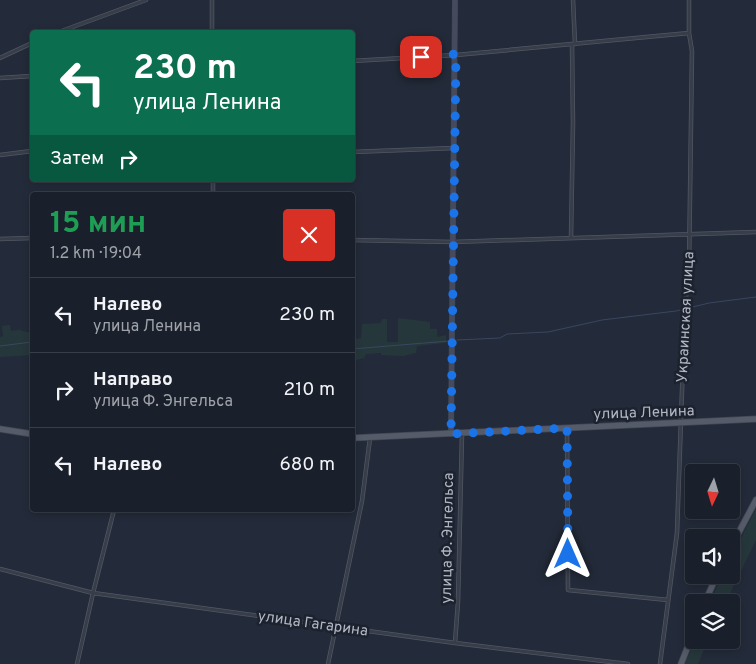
<!DOCTYPE html>
<html lang="ru">
<meta charset="utf-8">
<style>
:root{--surface:#1a202b;--page:#272d37;--text:#f1f3f6;--muted:#9fa3a9;--line:#383e47}
body{margin:0;font-family:Overpass,sans-serif;background:var(--page);color:var(--text);height:100vh;display:flex;flex-direction:column;font-size:19px;white-space:nowrap}
*{box-sizing:border-box;margin:0}
p{font-size:16px;color:var(--muted)}
.icon{flex:none;width:28px;height:28px;fill:none;stroke:currentColor;stroke-width:2;stroke-linecap:round;stroke-linejoin:round}
.map{position:relative;flex:1;overflow:hidden}
.sheet{position:absolute;left:30px;top:192px;width:325px;height:320px;display:flex;flex-direction:column;background:var(--surface);border-radius:5px;box-shadow:0 2px 8px #0003,0 0 0 1px var(--line)}
.sheet>*{flex:none}
.top-card{position:absolute;left:30px;top:30px;width:325px;height:152px;border-radius:5px;box-shadow:0 2px 8px #0003,0 0 0 1px var(--line);background:#0b6e4f;color:#fff;overflow:hidden}
.needle{width:32px;rotate:184deg}
.tools{position:absolute;left:685px;top:464px;display:grid;gap:10px}
.tools a{display:grid;place-items:center;width:55px;height:55px;border-radius:5px;background:var(--surface);box-shadow:0 2px 8px #0003,0 0 0 1px var(--line);font-size:25px}
.pin{position:absolute;display:grid;place-items:center;width:42px;height:42px;color:#fff;margin:-21px;border-radius:10px;box-shadow:0 2px 8px #0006}
.me{position:absolute;width:55px;margin:-28px;rotate:0deg;stroke-linejoin:round;filter:drop-shadow(0 0 4px #0008)}
.turn{display:flex;align-items:center;gap:18px;height:105px;padding:0 20px;font-size:22px}
.turn .icon{width:65px;height:65px;stroke-width:2.5}
.turn b{display:block;font-size:35px;line-height:42px}
.then{display:flex;align-items:center;height:48px;padding:0 20px;background:#0003;gap:10px;font-size:19px}
.round{display:grid;place-items:center;flex:none;width:52px;height:52px;border-radius:5px;background:var(--page)}
.summary{display:flex;align-items:center;justify-content:space-between;height:85px;padding:0 20px}
h1{font-size:30px;font-weight:700;line-height:38px;color:#1e9e55}
ul{padding:0;list-style:none}
li{display:flex;align-items:center;gap:15px;height:75px;padding:0 20px;border-top:1px solid var(--line)}
li div{flex:1}
li b{display:block;font-size:19px}
li em{font-style:normal}
.map>svg:first-child{display:block}
</style>
<div class="map">
<svg width="756" height="664" viewBox="0 0 756 664">
<rect width="100%" height="100%" fill="#232a39"/>
<path fill="#26373b" d="M398,318L430,322V329H437V337L446,335V343L417,346L416,353L403,356L381,355V353L366,354L364,358L353,361V321L356,322V339L361,338L362,324L381,323L382,319H387V342H398Z
M10,325L11,331L19,330L32,333V355L0,357V337L3,336L2,326Z
M756,509V540L726,602H710L722,575H731V557Z
M695,640H708L698,664H685Z"/>
<g fill="none" stroke-linecap="round" stroke-linejoin="round">
<path stroke="#394761" stroke-width="1" d="M457,340L500,338L507,334L548,332L602,320L676,311L709,303L756,297
M0,346L32,342
M352,349L449,341"/>
<g stroke="#525764" stroke-width="4.5">
<path id="street" d="M573,0L575,44
M59,32L146,0
M212,32V0
M0,58L32,43
M352,61L456,55L689,33
M0,78L32,76
M352,152L454,148
M0,155L32,151
M213,180V195
M571,237L573,123L572,44
M0,239L32,238
M352,240L453,242L756,232
M567,428L568,590L668,600
M0,569L93,593L455,643L628,664
M455,643L458,602L462,434
M77,664L93,593L114,510
M328,664L362,501L370,438
M660,664L677,533L685,306L689,269L692,51L689,33V0"/>
</g>
<g stroke="#404652" stroke-width="6">
<path id="secondary" d="M451,434L455,0"/>
</g>
<g stroke="#404652" stroke-width="7">
<path id="primary" d="M0,429L32,434
M352,438L756,419
M731,547L756,500
M705,602L717,575
M681,664L694,631"/>
</g>
<use href="#street" stroke="#373d49" stroke-width="3"/>
<use href="#secondary" stroke="#454b5c" stroke-width="5"/>
<use href="#primary" stroke="#555b69" stroke-width="5.5"/>
</g>
<g fill="none" stroke-linecap="round" stroke-linejoin="round">
<path stroke="#1a73e8" stroke-width="9" stroke-dasharray="0 16.2" d="M421,57L456,54L451,434L567,428L568,554"/>
</g>
<g text-anchor="middle" stroke-width="5" stroke-linejoin="round" paint-order="stroke">
<g font-size="15" fill="#b2b7c5" stroke="#1c222e">
<text transform="translate(685 317) rotate(-87)" y="5">Украинская улица</text>
<text transform="translate(644 412) rotate(-2)" y="5">улица Ленина</text>
<text transform="translate(447 538) rotate(-89)" y="5">улица Ф. Энгельса</text>
<text transform="translate(313 623) rotate(8)" y="5">улица Гагарина</text>
</g>
</g>
</svg>
<div class="tools">
<a><svg class="needle" viewBox="-14 -14 28 28"><path d="M0-13l5 13h-10z" fill="#e53935"/><path d="M0 13l5-13h-10z" fill="#9fa3a9"/></svg></a>
<a><svg class="icon" aria-label="sound" viewBox="0 0 24 24"><path d="M4 9h4l5-4v14l-5-4H4zM17 9q2 3 0 6"/></svg></a>
<a><svg class="icon" aria-label="layers" viewBox="0 0 24 24"><path d="M12 4l9 5-9 5-9-5zM3 14l9 5 9-5"/></svg></a>
</div>
<div class="pin" style="left:421px;top:57px;background:#d93025"><svg class="icon" aria-label="arrive" viewBox="0 0 24 24"><path d="M6 21V4h12l-3 4 3 4H6"/></svg></div>
<svg class="me" style="left:568px;top:554px" viewBox="-20 -20 40 40"><path d="M0-17L14 15 0 8-14 15z" fill="#1a73e8" stroke="#fff" stroke-width="4"/></svg>
<div class="top-card">
<div class="turn"><svg class="icon" aria-label="left" viewBox="0 0 24 24"><path d="M17 20v-9H6M10 6l-5 5 5 5"/></svg><div><b>230 m</b>улица Ленина</div></div>
<div class="then">Затем<svg class="icon" aria-label="right" viewBox="0 0 24 24"><path d="M7 20v-9h11M14 6l5 5-5 5"/></svg></div>
</div>
<section class="sheet">
<div class="summary"><div><h1>15 мин</h1><p>1.2 km · 19:04</p></div><a class="round" style="background:#d93025;color:#fff"><svg class="icon" aria-label="close" viewBox="0 0 24 24"><path d="M6 6l12 12M18 6L6 18"/></svg></a></div>
<ul>
<li><svg class="icon" aria-label="left" viewBox="0 0 24 24"><path d="M17 20v-9H6M10 6l-5 5 5 5"/></svg><div><b>Налево</b><p>улица Ленина</p></div><em>230 m</em></li>
<li><svg class="icon" aria-label="right" viewBox="0 0 24 24"><path d="M7 20v-9h11M14 6l5 5-5 5"/></svg><div><b>Направо</b><p>улица Ф. Энгельса</p></div><em>210 m</em></li>
<li><svg class="icon" aria-label="left" viewBox="0 0 24 24"><path d="M17 20v-9H6M10 6l-5 5 5 5"/></svg><div><b>Налево</b></div><em>680 m</em></li>
</ul>
</section>
</div>
